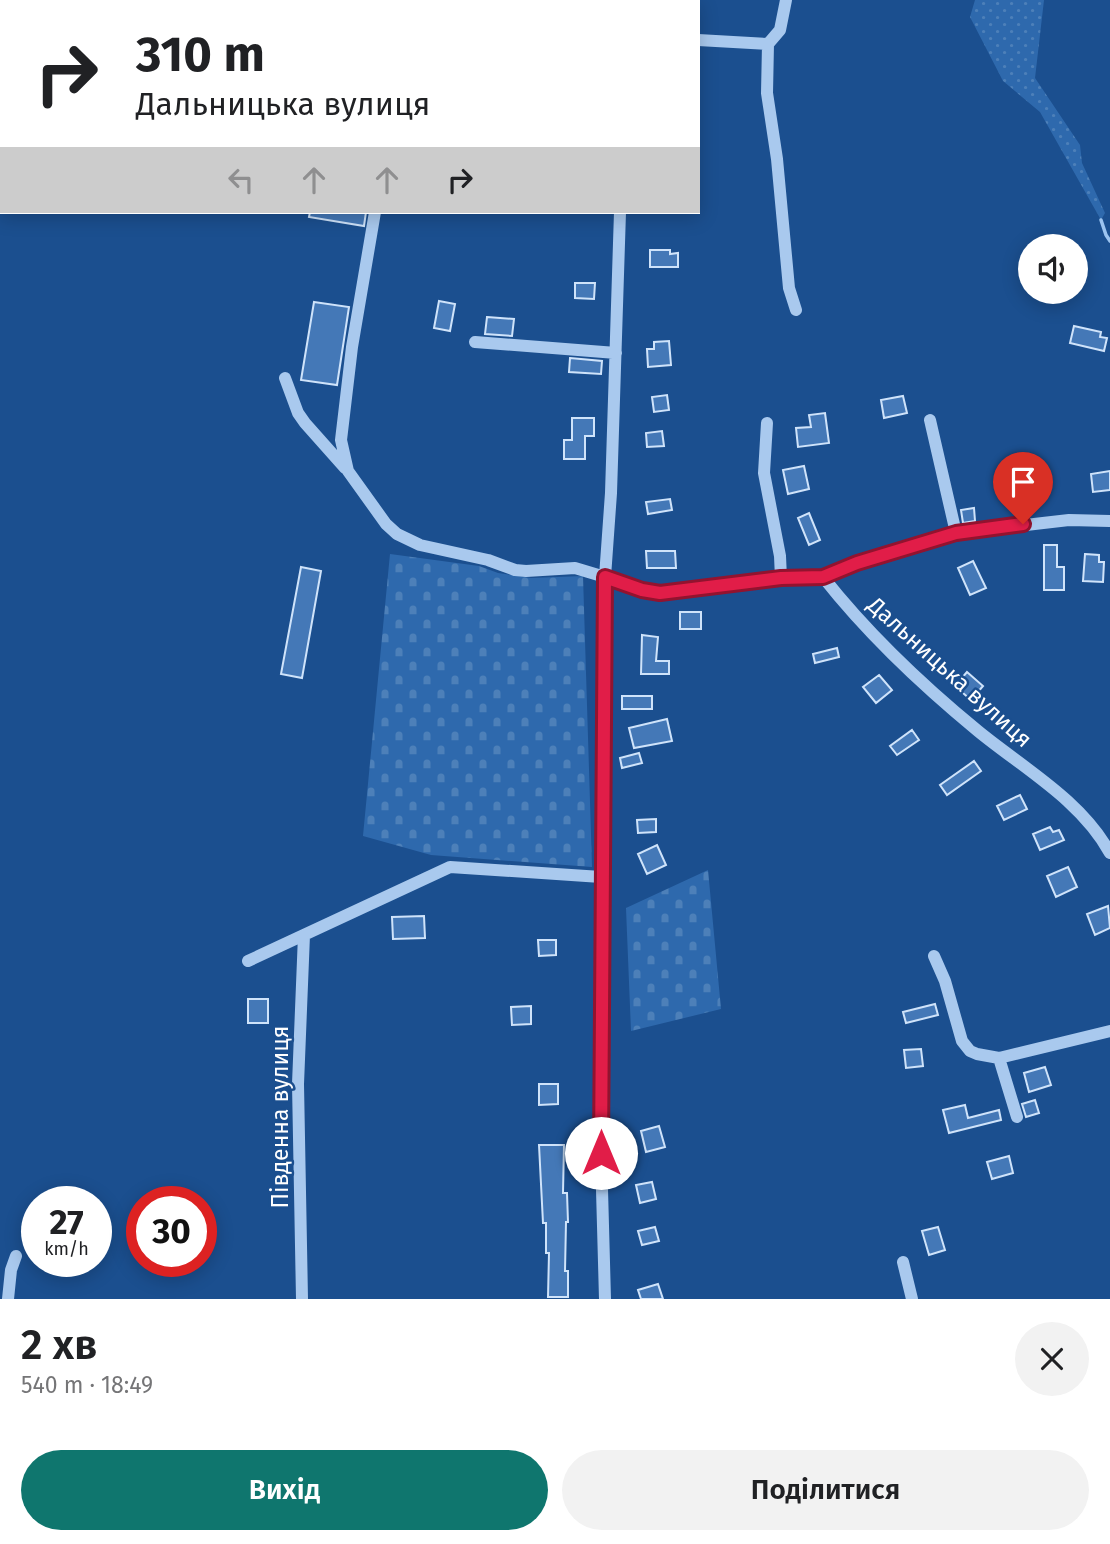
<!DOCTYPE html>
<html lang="uk">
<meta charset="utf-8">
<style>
:root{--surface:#fff;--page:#f2f2f2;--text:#202124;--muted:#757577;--accent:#0f766e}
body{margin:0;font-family:"Fira Sans",sans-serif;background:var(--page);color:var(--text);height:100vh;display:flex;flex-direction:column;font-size:26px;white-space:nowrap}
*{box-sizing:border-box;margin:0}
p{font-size:23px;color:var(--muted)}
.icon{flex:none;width:38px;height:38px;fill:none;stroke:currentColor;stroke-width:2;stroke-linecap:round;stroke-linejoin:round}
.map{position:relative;height:1299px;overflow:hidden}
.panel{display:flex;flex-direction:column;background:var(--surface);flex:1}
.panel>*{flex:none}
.guide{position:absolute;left:0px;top:0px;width:700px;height:214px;box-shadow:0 4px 18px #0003;background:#fff;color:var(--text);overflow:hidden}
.controls{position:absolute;left:1018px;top:234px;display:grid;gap:14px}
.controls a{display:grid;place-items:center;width:70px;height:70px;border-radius:50%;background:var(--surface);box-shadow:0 4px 18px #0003;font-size:35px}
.speed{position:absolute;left:21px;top:1186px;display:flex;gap:14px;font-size:35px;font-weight:700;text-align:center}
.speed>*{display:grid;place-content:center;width:91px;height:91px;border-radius:50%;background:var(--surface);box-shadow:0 4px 18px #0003;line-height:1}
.speed small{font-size:18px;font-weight:400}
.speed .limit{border:10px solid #d22;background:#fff;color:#111}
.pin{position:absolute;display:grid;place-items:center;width:60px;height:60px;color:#fff;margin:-72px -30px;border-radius:50% 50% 50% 0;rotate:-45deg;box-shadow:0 0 7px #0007}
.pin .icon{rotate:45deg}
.me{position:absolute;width:77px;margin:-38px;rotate:0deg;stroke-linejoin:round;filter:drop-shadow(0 0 5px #0008)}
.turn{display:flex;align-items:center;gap:24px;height:147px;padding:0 21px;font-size:32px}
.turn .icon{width:91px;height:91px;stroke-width:2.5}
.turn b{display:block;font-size:49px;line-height:60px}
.lanes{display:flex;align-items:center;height:66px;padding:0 21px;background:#0003;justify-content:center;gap:35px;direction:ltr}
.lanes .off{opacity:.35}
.round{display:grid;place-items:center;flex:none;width:74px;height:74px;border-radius:37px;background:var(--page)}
.head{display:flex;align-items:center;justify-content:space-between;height:119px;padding:0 21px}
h1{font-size:42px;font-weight:600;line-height:52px}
.action{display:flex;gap:14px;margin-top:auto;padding:14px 21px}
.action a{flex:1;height:80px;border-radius:42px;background:var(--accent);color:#fff;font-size:28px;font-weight:600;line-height:80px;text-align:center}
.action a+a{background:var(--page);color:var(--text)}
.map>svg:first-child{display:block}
</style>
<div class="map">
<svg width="1110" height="1299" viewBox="0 0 1110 1299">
<defs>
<pattern id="grass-dots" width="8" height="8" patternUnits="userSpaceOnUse" patternTransform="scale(1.75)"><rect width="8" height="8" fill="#2e69ad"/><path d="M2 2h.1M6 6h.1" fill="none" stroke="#4d80b9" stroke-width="1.8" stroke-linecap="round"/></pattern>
<pattern id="cemetery-stones" width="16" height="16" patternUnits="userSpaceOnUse" patternTransform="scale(1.75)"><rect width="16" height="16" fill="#2e69ad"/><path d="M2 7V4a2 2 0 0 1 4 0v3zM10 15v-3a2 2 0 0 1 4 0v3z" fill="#4d80b9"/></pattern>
</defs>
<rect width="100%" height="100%" fill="#1b4f8f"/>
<path fill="url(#grass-dots)" d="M975,0H1044L1035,78L1080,145L1082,163L1105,213L1101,220L1040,112L1003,81L970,17Z"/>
<path fill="url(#cemetery-stones)" d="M390,554L479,566L498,573L531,578L583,576L592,867L431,855L363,836Z
M708,870L721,1009L631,1031L626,908Z"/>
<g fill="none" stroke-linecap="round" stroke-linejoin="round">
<path stroke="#9cc4f0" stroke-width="3.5" d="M1101,220L1106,235L1110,241"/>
</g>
<path fill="#4478b7" stroke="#cfe3fa" stroke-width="2" d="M310,212H366L364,226L309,217Z
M650,250H670V254L678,253V267H650Z
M575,283H595L594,299L575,298Z
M439,301L455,304L450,331L434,328Z
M314,302L349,307L337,385L301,380Z
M487,317L514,319L512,336L485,334Z
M1074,326L1101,332L1100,337L1107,338L1104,351L1070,343Z
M669,341L671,365L648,367L647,349H654V342Z
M570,358L602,361L601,374L569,372Z
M667,395L669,410L654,412L652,397Z
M903,396L907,413L884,418L881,400Z
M825,413L829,443L798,447L796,428L811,427L809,415Z
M572,418H594V436H585V459H564V440H572Z
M662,431L664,446L647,447L646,433Z
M804,466L809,489L788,494L783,470Z
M1110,471V490L1093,492L1091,474Z
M670,499L672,510L648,514L646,502Z
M974,508L975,521L963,523L961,510Z
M809,513L820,540L809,545L798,518Z
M1044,545H1057V567H1064V590H1044Z
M646,551H675L676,568H647Z
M1085,554L1099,555V562H1104L1103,582L1083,581Z
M973,561L986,588L970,595L958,568Z
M301,567L321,571L302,678L281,674Z
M680,612H701V629H680Z
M642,635L658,637L656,661H669V674H641Z
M837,648L839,657L815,663L813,654Z
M967,672L983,686L971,700L955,686Z
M879,675L892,690L876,703L863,687Z
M622,696H652V709H622Z
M667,719L672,741L634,748L629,728Z
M912,730L919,740L897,755L890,746Z
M639,753L642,763L622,768L620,758Z
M974,761L981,771L947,795L940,785Z
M1020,795L1027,809L1004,820L997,806Z
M656,819V832L638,833L637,820Z
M1050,827L1053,832L1059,830L1064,840L1040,850L1033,834Z
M657,845L666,865L647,874L638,854Z
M1068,867L1077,887L1056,897L1047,876Z
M1108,906L1110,928L1095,935L1087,914Z
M424,916L425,938L393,939L392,917Z
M538,940H556V955L539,956Z
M248,999H268V1023H248Z
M935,1004L938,1015L906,1023L903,1012Z
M531,1006V1024L512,1025L511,1007Z
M921,1049L923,1066L906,1068L904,1050Z
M1045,1067L1051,1085L1029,1092L1024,1073Z
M539,1084H558V1104L539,1105Z
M1035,1100L1039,1113L1026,1117L1022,1104Z
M965,1105L968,1118L999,1110L1001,1120L949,1133L943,1110Z
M659,1126L665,1147L646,1152L641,1131Z
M539,1145H564L563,1193H567L568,1222H566L565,1271H568V1297H548L549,1253H546V1223H543Z
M1009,1156L1013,1173L992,1179L987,1162Z
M652,1182L656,1199L640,1203L636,1185Z
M655,1227L659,1241L642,1245L638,1231Z
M938,1227L945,1250L929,1255L922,1231Z
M658,1284L663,1299H641L638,1290Z"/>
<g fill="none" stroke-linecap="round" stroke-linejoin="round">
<path stroke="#a9c9ee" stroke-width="12" d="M786,0L780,30L768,44L767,93L777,159L789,288L796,310
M644,2V0
M698,40L768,44
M375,212L352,347L341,440L348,471L386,524L397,534L420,545L488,560L515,570L526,571L575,568L605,577L601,1153L605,1299
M620,212L611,493L605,577L642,590L660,593L781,578L823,577C868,634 922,685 978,731C1023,768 1081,800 1110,853
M475,342L616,353
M285,378L298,413L305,423L345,468
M930,420L956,533
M767,423L764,473L780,556L781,578
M823,577L857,563L956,533L1069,520L1110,521
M934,956L945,981L962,1041L970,1051L977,1054L999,1058L1110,1031
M248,961L450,867L601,877
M999,1058L1017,1117
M903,1262L912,1299
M8,1299L11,1270L16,1256
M302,1299L298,1084L304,935"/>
</g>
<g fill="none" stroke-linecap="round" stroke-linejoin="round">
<g stroke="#92132f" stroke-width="18">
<path id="route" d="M601,1153L605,577L642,590L660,593L781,578L823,577L857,563L956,533L1023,524"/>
</g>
<use href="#route" stroke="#e11d48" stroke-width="12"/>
</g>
<g text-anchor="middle" stroke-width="5" stroke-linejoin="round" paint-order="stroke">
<g font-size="23" fill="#fff" stroke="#1b4f8f">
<text transform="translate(950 672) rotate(42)" y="8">Дальницька вулиця</text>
<text transform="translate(280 1117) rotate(-90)" y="8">Південна вулиця</text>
</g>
</g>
</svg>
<div class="controls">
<a><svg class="icon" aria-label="sound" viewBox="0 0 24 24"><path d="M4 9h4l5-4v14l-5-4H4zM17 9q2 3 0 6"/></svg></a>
</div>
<div class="speed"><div>27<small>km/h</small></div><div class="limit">30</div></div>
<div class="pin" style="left:1023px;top:524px;background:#d93025"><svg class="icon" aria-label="arrive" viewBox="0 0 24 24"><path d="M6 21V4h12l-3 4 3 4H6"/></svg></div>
<svg class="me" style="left:601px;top:1153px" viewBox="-20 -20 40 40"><circle r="19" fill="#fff"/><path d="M0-13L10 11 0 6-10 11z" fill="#e11d48"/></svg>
<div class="guide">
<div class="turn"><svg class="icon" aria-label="right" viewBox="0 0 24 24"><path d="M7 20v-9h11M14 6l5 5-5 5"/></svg><div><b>310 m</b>Дальницька вулиця</div></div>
<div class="lanes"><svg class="icon off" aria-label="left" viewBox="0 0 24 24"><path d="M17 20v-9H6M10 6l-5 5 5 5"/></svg><svg class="icon off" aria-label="ahead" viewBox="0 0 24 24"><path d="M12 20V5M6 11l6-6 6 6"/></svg><svg class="icon off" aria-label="ahead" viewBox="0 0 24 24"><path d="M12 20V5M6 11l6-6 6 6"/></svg><svg class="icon" aria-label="right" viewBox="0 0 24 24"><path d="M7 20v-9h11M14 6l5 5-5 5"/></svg></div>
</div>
</div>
<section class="panel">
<div class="head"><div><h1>2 хв</h1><p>540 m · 18:49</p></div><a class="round"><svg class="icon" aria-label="close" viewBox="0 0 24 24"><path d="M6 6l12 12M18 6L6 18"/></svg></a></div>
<div class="action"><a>Вихід</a><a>Поділитися</a></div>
</section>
